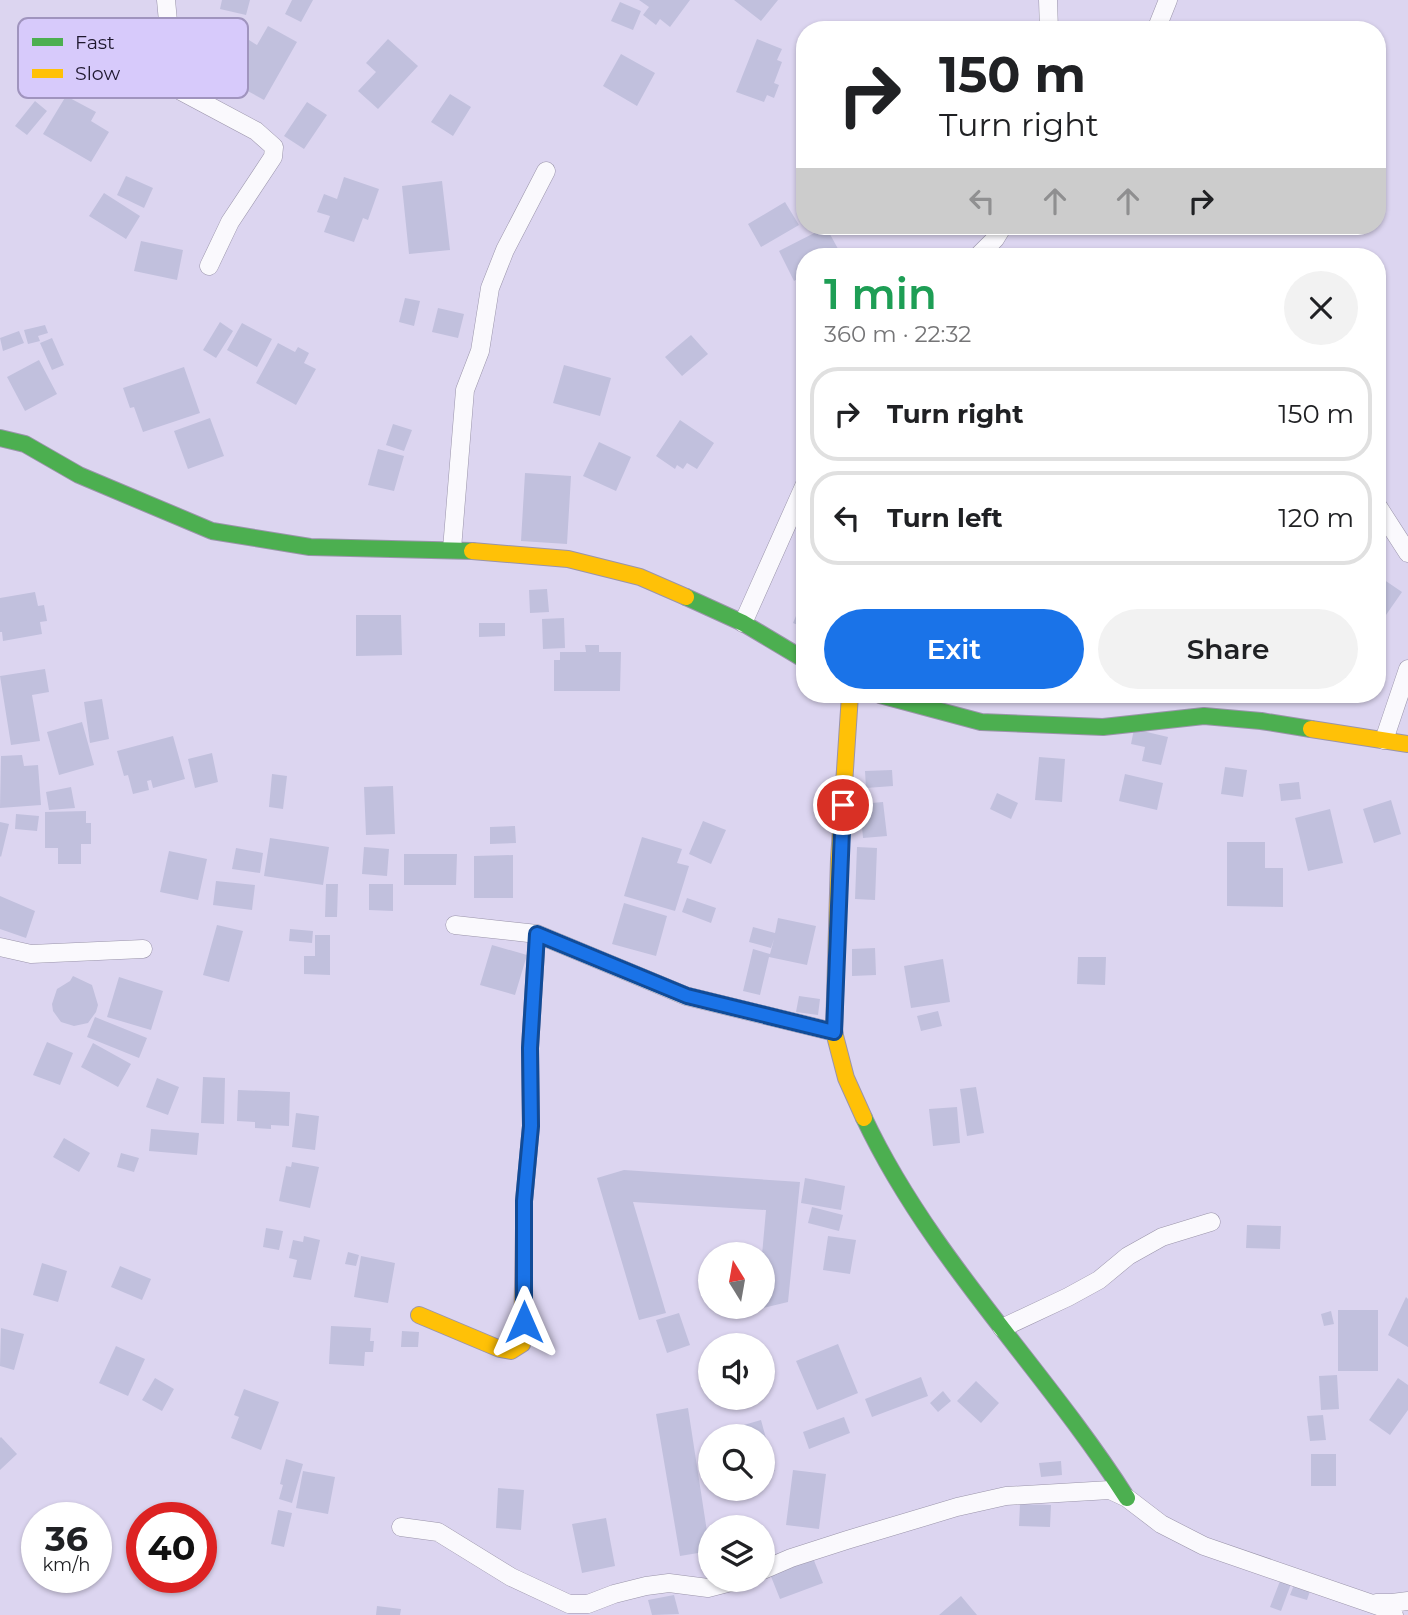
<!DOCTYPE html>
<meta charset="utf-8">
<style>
:root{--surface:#fff;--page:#f2f2f2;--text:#202124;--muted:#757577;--line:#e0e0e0;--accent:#1a73e8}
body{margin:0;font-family:Montserrat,sans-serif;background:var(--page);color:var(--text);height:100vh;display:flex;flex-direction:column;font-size:26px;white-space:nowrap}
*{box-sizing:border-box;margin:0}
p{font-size:23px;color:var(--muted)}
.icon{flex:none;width:38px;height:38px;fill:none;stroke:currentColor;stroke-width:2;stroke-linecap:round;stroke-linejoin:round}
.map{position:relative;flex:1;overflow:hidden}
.drawer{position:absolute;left:796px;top:248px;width:590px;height:455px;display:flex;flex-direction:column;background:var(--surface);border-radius:28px;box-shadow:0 2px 5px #0004}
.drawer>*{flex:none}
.banner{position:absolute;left:796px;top:21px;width:590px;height:214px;border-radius:28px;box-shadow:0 2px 5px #0004;background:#fff;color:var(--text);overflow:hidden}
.needle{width:46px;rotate:349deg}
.buttons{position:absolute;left:698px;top:1242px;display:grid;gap:14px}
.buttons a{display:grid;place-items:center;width:77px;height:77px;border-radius:50%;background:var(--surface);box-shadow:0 2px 5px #0004;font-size:35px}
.speed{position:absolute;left:21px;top:1502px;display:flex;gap:14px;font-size:35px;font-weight:700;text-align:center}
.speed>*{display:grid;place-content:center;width:91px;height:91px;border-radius:50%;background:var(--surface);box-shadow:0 2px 5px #0004;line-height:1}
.speed small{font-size:18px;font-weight:400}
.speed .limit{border:10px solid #d22;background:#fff;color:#111}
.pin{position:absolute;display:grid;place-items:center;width:60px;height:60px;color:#fff;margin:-30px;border:4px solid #fff;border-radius:50%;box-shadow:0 2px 7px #0007}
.me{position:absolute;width:77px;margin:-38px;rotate:0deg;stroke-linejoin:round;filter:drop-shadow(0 0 5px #0008)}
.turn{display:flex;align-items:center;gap:24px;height:147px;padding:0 28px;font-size:32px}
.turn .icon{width:91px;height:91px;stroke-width:2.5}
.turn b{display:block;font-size:49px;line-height:60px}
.lanes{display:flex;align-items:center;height:66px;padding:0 28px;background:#0003;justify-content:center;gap:35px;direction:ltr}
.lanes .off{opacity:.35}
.round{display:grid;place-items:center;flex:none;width:74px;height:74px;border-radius:37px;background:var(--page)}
.head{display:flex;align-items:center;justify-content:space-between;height:119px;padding:0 28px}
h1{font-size:42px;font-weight:600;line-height:52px;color:#1e9e55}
.button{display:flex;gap:14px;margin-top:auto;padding:14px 28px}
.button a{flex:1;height:80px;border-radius:42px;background:var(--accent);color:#fff;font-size:28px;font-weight:600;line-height:80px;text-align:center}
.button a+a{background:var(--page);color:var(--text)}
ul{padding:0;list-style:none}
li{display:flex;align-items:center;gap:21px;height:94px;margin:0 14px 10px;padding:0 14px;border:4px solid var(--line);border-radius:28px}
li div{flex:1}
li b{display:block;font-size:26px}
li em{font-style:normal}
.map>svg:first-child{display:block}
</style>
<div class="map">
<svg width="1408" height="1615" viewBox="0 0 1408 1615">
<rect width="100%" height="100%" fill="#dcd5f0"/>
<path fill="#c1c0dd" d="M222,0H250L246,15L220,9Z
M292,0H313L301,22L285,14Z
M639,0H690L670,27L660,19L656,25L643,15L649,7Z
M734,0H778L761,21Z
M620,2L641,11L633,30L611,21Z
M268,26L297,42L264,100L235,84L246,63L238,58L249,40L257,45Z
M388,39L418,66L378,109L358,91L376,72L366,63Z
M757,39L782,49L777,60L782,62L774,83L779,85L774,98L767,95L764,102L736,92Z
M621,54L655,73L637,106L603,86Z
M450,94L471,107L453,136L431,122Z
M66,96L96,112L91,121L109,132L91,162L43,134Z
M35,101L47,111L27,135L15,126Z
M307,102L327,115L304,149L284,136Z
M126,176L153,188L144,208L117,195Z
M344,177L379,189L368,220L363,218L354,242L324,232L330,216L317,212L324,194L337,199Z
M442,181L450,250L409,254L402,186Z
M104,193L140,216L126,239L89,216Z
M785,202L799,225L761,247L748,224Z
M826,227L842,256L805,257V275L794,281L779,251Z
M141,241L183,250L177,280L134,271Z
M405,298L420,301L414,326L399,322Z
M438,308L464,314L458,338L432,332Z
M220,322L233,331L216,358L203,350Z
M242,323L272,339L257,367L227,350Z
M45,325L48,333L38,336L40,341L28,344L24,330Z
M19,331L24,343L3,351L0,338Z
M691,335L708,354L682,376L665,357Z
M52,338L64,365L52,370L40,343Z
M278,343L295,352L298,347L309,353L304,363L316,369L296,405L256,383Z
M39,360L57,394L25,411L7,377Z
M564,365L611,378L600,416L553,403Z
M184,367L200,413L143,432L134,407L130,408L123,388Z
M210,418L224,456L188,469L174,431Z
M680,420L714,443L697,469L687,463L683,469L677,465L675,469L656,456Z
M393,424L412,430L404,451L386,445Z
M599,442L631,457L616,491L583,476Z
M378,449L404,456L394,491L368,485Z
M525,473L571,476L567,544L521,541Z
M1377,575L1402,592L1379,625L1377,624Z
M547,589L549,612L530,613L529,590Z
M35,592L38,606L44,605L47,621L40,622L42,634L3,641L2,632H0V598Z
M801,604L805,606V628L793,623Z
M356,615H401L402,655L356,656Z
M564,618L565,648L543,649L542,619Z
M479,623H505V636L479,637Z
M585,645H599V652H621L620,691H554V660H560V652H586Z
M45,669L49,692L32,695L40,741L11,745L0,676Z
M102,699L109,739L90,743L84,702Z
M82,722L94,765L59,775L47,732Z
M1134,729L1168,737L1161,765L1142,761L1145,747L1131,744Z
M173,736L185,779L153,788L151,780L147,781L149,790L133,794L128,775L124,776L117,751Z
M212,753L218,782L195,788L188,759Z
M22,755L24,766L38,765L41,805L0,808L1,756Z
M1039,757L1065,759L1062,802L1035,800Z
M1225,767L1247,770L1243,797L1221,794Z
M892,770L893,786L866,788L865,771Z
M272,774L287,776L283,809L269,807Z
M1125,774L1163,783L1157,810L1119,801Z
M1299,782L1301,799L1281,801L1279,784Z
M393,786L395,834L366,835L364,787Z
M71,787L75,808L49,810L46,792Z
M997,793L1018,803L1011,819L990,809Z
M1391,800L1401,834L1374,843L1363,809Z
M883,802L887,836L863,838L860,804Z
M1330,809L1343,863L1308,871L1295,818Z
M86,811V823H91V844H81V864H58V848H45V812Z
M16,814L39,816L37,831L15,829Z
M703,821L726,830L711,864L689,854Z
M0,822L9,824L1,857L0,856Z
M515,826L516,843L490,844V827Z
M642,837L682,849L677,863L689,866L675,911L624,896Z
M270,838L329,847L323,885L264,876Z
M1227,842H1265V868H1283V907L1227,906Z
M364,847L389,849L387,876L362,874Z
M857,847L877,848L875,900L855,899Z
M236,848L263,853L260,873L232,869Z
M169,851L207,859L198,900L160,892Z
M404,854H457L456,885H404Z
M513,855V898H474V856Z
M216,881L255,885L252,910L213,905Z
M326,884H338L337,917H325Z
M369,884H393V911L369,910Z
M0,896L35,911L26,938L0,929Z
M687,898L716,908L711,923L682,912Z
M624,903L667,916L656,956L612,944Z
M778,918L816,926L807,965L769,957L760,995L743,991L753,949L770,954L774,939L771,948L749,942L753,927L775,933Z
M217,925L243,931L229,982L203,975Z
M290,929L313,931L312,943L289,941Z
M315,935H330V975L304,974V956H315Z
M492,945L527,955L515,995L480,985Z
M875,948L876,975L852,976V949Z
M1078,957H1106L1105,985L1077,984Z
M943,959L950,1002L911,1008L904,966Z
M73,976L92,985L98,1005L96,1012L88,1023L74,1026L61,1022L53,1011L52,1004L57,989L70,981Z
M119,977L163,991L151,1030L107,1017Z
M799,996L820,999L818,1015L796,1012Z
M938,1011L942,1026L921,1031L917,1016Z
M95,1017L147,1038L139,1058L87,1037Z
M47,1042L73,1053L60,1085L33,1075Z
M93,1043L131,1064L118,1087L81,1067Z
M203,1077L225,1078L224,1124L201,1123Z
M157,1078L179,1087L168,1115L146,1107Z
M976,1087L984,1133L967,1136L960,1089Z
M238,1090L290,1092L289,1126L271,1125V1129L255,1128V1122L237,1121Z
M957,1107L960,1143L933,1146L929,1109Z
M296,1113L319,1116L315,1150L292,1147Z
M151,1129L199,1133L197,1155L149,1151Z
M64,1138L90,1153L79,1172L53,1157Z
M121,1153L139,1158L134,1172L117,1167Z
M292,1162L319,1167L310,1208L279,1201L286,1166L291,1167Z
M624,1170L800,1182L788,1302L763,1308L762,1255L766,1210L633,1202L666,1313L639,1320L597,1178Z
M805,1178L845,1186L841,1210L801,1203Z
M812,1207L843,1215L839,1231L808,1223Z
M1247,1225L1281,1226L1280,1249L1246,1248Z
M266,1228L283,1231L279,1250L263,1247Z
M304,1236L320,1240L311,1280L293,1277L297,1260L289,1258L293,1240L303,1242Z
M828,1236L856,1240L850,1274L823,1270Z
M348,1252L359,1255L356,1266L345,1264Z
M361,1256L395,1263L388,1303L354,1297Z
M42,1263L67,1271L58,1302L33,1295Z
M120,1266L151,1279L142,1300L111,1287Z
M1406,1297L1408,1299V1347L1388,1335Z
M1338,1310H1378V1371H1338Z
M1331,1311L1334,1324L1324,1326L1321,1314Z
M679,1313L690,1345L667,1353L656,1320Z
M331,1326L371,1328L370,1341H374L373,1352H365L364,1366L329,1364Z
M1,1328L24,1334L14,1370L0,1366Z
M402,1331L419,1332L418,1347H401Z
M838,1344L858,1393L817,1410L796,1361Z
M116,1346L145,1359L128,1396L99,1383Z
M1337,1375L1339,1409L1321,1410L1319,1376Z
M921,1377L928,1396L872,1417L865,1399Z
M155,1378L174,1389L162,1411L142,1400Z
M1398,1378L1408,1385V1410L1390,1435L1369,1420Z
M976,1381L999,1403L981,1423L957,1401Z
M244,1389L279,1402L261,1450L231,1438L239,1417L234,1415Z
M943,1391L951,1401L938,1412L930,1403Z
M688,1408L710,1551L680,1556L656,1414Z
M1323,1415L1326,1440L1310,1441L1307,1416Z
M844,1417L850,1433L809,1449L803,1432Z
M761,1420L775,1471L763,1475V1437H717L716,1433Z
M1,1437L17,1454L0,1470V1438Z
M1311,1454H1336V1486H1311Z
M286,1459L303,1464L292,1503L279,1499L283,1485L280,1484Z
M1061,1461L1062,1475L1041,1477L1039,1463Z
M793,1470L826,1474L819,1529L786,1525Z
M303,1471L335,1477L328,1514L296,1508Z
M498,1488L524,1490L521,1530L496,1528Z
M1020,1504L1051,1505L1050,1527L1019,1526Z
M278,1510L292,1513L284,1547L271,1544Z
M606,1518L615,1566L582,1573L572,1524Z
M813,1558L823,1583L780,1599L770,1574Z
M1280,1581L1291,1584L1281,1611L1270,1607Z
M1294,1585L1310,1591L1307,1600L1290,1595Z
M674,1595L679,1614L652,1615L648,1600Z
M961,1596L977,1615H939Z
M377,1606L401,1609L400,1615H376Z"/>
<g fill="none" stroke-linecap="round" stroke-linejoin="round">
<g stroke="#9a94aa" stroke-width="19">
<path id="street" d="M166,0L173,75L181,91L256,131L274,147L273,157L230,222L209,266
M1048,0L1049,30
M1156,30L1168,0
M977,257L995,239L1003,226
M1377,505L1408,553
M452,549L465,390L480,351L490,288L505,250L546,171
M743,623L805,484
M1384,740L1408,669
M455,925L537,934L686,996L834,1032
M0,947L31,954L143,949
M1002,1328L1068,1297L1099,1280L1128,1256L1162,1237L1211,1222
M401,1527L438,1532L511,1577L569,1604H588L614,1594L646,1586L669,1583L708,1588L739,1580
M763,1570L791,1558L847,1540L957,1507L1006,1496L1110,1490L1127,1498L1161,1524L1204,1546L1387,1609L1394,1615
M1376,1603H1392L1408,1601"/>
</g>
<g stroke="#9a94aa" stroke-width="18">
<path id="fast" d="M0,438L25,444L79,475L212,531L310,547L472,551
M686,597L743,623L805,660
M880,695L981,722L1103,727L1204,716L1261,721L1311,729
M864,1118C930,1258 1044,1368 1127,1498
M524,1228V1201L531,1126L530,1048L537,934"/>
</g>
<g stroke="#9a94aa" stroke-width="18">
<path id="slow" d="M472,551L568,559L640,577L686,597
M850,695L839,859L834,1032L846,1078L864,1118
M1311,729L1408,744
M419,1315L500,1349L511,1351L522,1344L524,1228"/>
</g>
<use href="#street" stroke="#faf9fd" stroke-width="18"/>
<use href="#fast" stroke="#4caf50" stroke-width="16"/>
<use href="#slow" stroke="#ffc107" stroke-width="16"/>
</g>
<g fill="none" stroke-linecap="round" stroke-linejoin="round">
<g stroke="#114b97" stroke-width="18">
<path id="route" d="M524,1322V1201L531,1126L530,1048L537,934L687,996L834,1032L843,805"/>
</g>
<use href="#route" stroke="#1a73e8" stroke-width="12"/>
</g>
<rect x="18" y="18" width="230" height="80" rx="10" fill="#d7cafb" stroke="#a094be" stroke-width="2"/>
<rect x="32" y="38" width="31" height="8" fill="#4caf50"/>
<rect x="32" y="69" width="31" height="9" fill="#ffc107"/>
<g font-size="19" fill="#1e172e">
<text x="75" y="49">Fast</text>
<text x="75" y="80">Slow</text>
</g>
</svg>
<div class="buttons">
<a><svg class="needle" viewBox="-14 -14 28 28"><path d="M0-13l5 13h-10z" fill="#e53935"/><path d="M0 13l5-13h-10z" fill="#757577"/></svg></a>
<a><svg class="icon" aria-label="sound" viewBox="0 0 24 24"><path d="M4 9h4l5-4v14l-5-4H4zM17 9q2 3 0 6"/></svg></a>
<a><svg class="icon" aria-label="search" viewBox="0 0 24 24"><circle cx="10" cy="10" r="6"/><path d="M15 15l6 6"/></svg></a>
<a><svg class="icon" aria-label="layers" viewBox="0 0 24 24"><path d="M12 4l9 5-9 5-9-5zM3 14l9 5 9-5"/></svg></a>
</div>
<div class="speed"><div>36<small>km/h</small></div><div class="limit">40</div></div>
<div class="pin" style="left:843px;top:805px;background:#d93025"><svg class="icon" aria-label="arrive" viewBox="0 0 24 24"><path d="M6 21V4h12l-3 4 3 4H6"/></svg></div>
<svg class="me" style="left:524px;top:1322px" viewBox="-20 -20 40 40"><path d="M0-17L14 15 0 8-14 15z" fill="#1a73e8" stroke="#fff" stroke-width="4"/></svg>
<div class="banner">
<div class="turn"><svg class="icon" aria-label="right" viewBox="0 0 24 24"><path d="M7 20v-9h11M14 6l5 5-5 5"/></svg><div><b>150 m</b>Turn right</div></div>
<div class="lanes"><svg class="icon off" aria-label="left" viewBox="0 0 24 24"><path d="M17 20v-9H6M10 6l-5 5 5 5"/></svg><svg class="icon off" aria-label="ahead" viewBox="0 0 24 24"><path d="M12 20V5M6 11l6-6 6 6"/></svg><svg class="icon off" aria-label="ahead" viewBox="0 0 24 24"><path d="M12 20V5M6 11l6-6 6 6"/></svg><svg class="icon" aria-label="right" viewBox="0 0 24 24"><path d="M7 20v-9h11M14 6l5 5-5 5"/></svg></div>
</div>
<section class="drawer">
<div class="head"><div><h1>1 min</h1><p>360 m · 22:32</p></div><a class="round"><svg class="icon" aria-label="close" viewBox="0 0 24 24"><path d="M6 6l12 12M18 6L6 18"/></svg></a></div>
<ul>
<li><svg class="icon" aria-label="right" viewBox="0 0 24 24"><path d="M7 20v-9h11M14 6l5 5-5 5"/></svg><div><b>Turn right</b></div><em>150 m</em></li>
<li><svg class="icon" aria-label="left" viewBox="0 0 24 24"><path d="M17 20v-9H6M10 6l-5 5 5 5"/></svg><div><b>Turn left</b></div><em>120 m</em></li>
</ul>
<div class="button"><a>Exit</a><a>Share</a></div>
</section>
</div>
